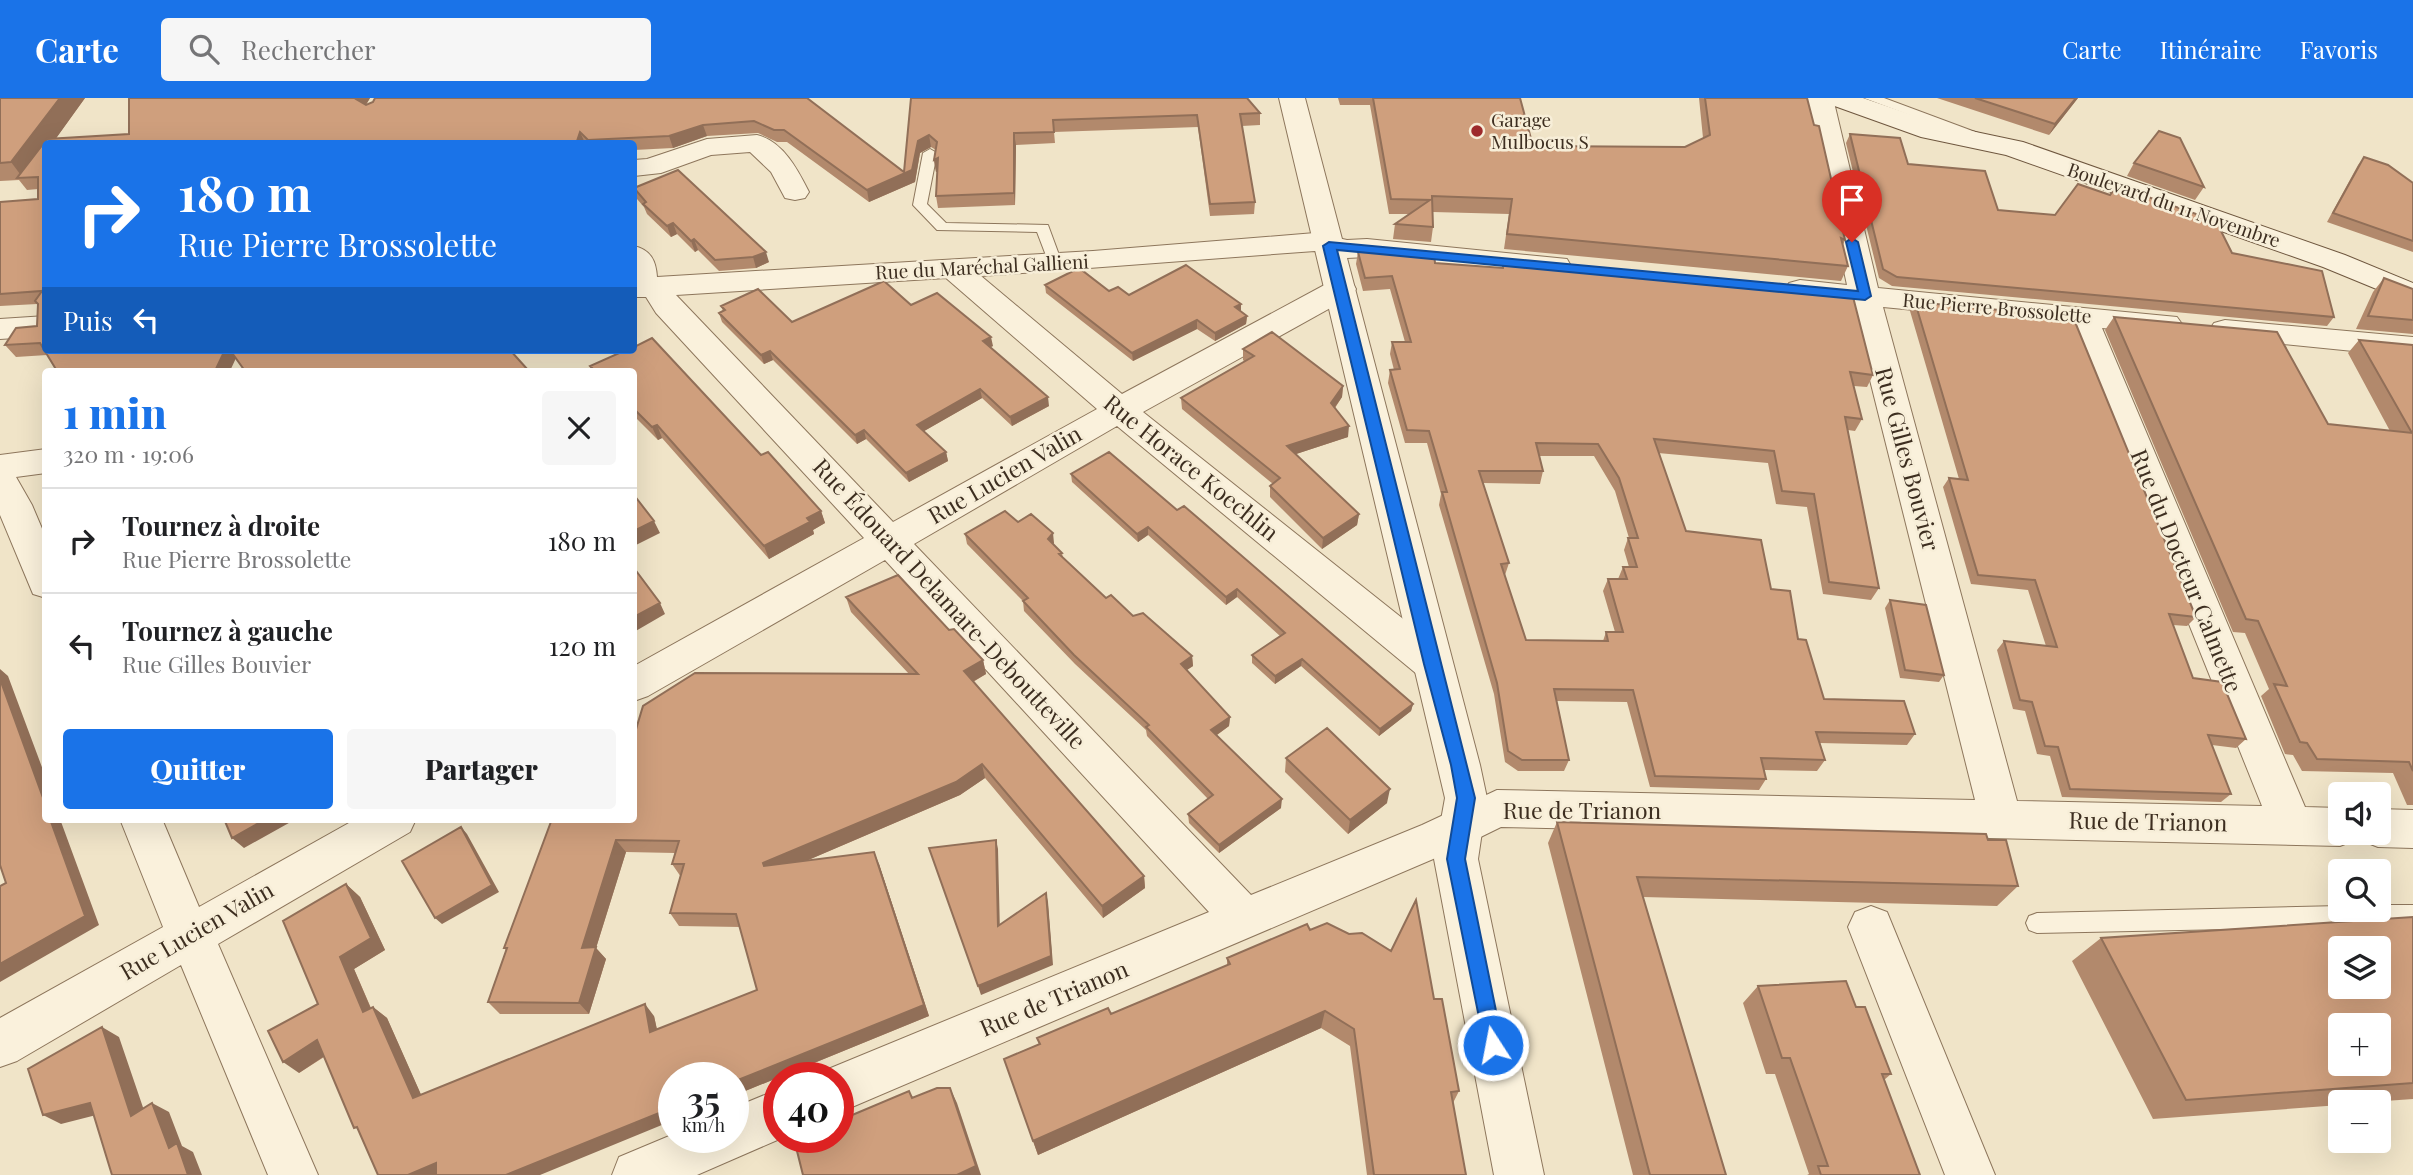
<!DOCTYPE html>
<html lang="fr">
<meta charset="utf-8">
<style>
:root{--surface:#fff;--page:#f6f6f6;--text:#202124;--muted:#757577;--line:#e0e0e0;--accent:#1a73e8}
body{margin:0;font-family:"Playfair Display",serif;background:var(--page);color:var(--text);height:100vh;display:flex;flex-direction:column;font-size:26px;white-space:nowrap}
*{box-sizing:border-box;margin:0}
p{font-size:23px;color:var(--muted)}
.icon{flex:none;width:38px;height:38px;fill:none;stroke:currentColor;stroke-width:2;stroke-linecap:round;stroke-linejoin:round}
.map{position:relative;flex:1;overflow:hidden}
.side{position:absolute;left:42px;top:270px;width:595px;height:455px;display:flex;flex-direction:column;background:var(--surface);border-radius:7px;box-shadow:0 7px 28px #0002}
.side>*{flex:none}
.guide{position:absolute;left:42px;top:42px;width:595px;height:214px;border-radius:7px;box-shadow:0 7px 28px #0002;background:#1a73e8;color:#fff;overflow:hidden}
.tools{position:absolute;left:2328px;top:684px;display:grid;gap:14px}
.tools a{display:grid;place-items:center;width:63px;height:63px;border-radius:7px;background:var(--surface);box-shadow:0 7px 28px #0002;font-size:35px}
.speed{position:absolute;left:658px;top:964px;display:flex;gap:14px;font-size:35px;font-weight:700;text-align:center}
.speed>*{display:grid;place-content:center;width:91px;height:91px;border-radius:50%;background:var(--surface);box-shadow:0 7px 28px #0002;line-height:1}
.speed small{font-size:18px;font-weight:400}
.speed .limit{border:10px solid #d22;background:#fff;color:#111}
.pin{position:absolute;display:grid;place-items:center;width:60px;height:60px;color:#fff;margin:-72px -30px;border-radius:50% 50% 50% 0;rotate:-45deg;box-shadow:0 0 7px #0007}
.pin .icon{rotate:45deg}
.me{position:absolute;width:77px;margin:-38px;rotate:349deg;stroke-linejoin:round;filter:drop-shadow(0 0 5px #0008)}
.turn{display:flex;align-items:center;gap:24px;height:147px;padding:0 21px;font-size:32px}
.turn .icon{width:91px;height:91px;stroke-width:2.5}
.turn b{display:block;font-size:49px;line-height:60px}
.then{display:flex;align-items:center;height:66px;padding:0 21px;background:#0003;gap:14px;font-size:26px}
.round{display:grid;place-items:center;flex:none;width:74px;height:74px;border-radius:7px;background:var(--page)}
.summary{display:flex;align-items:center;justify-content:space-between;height:119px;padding:0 21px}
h1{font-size:42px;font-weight:800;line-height:52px;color:var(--accent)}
.button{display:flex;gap:14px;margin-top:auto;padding:14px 21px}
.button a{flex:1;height:80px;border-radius:7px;background:var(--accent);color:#fff;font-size:28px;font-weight:800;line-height:80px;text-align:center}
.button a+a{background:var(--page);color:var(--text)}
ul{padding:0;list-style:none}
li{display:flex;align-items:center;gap:21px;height:105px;padding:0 21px;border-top:2px solid var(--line)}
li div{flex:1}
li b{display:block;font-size:26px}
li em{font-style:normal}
header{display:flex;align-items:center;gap:42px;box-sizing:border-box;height:98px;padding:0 35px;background:var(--accent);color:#fff}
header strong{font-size:33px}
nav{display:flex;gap:38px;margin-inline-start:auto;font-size:24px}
.search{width:490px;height:63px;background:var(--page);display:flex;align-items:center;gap:18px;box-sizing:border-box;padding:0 24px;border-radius:7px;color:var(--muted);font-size:26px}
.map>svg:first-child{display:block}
</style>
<header>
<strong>Carte</strong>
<div class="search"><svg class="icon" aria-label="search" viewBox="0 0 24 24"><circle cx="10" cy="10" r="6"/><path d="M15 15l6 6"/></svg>Rechercher</div>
<nav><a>Carte</a><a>Itinéraire</a><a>Favoris</a></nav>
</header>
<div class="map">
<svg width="2413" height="1077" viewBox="0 0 2413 1077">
<rect width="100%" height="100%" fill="#f0e4c8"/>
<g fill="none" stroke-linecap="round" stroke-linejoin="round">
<g stroke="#8d765c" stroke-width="2">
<path id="service" d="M1864,0H1884L1986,38L1984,41H1974Z
M930,51L937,55L927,106L946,125L1048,127L1062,165L1060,168H1050L1037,134L937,132L913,107L923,55Z
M2378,807H2413V827L2037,835L2029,832L2026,825L2029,818L2037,815L2340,808V812H2378Z"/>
</g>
<g stroke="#8d765c" stroke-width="2">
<path id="minor" d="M1807,0H1833L1878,190L2177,219L2182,226L2177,233L2166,236L2102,230L2305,709L2340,710V735H2359L2355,742L2340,748L1501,729L1452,753L838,1015V980H818L821,974L1209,814L885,462L648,598L634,603V568L864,440L656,215L646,199H634V148C651,152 656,163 657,179L1093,153L1315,135L1347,142L1367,141L1567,161L1571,168L1567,175L1556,177L1367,159L1347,160L1315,153L981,178L1122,296L1330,184L1341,181L1352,184L1356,191L1352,198L1143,314L1446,555L1452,566L1446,577L1432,582L1418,577L1117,328L914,446L1251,797L1422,727L1497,692L1975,702L1851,206L1789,199L1785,192L1789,185L1800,182L1847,187ZM946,180L1097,311L893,424L676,197ZM1883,209L2069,227L2262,708L2017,703Z
M757,37C783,43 798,72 809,94L805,100L795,102L785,100L771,74L750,54L711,57L661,75L634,78V62L647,61L707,41Z
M46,218V238L0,241V221Z
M2225,222L2413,239V259L2214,239L2209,232L2214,225Z
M46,351V375L16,379L32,407L46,440V500L33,496L0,417V357Z
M2378,711L2413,712V750L2378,749L2363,743L2359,735H2378Z
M120,721H162L199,809L356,721H416L410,734L218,846L318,1077H268L181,867L17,963L0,969V920L163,829Z
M1871,808L1887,814L1995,1077H1945L1848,829L1855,814Z
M779,991V1040H782L697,1077H612L619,1059L674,1036V1040H733V1010Z"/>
</g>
<g stroke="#8d765c" stroke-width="2">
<path id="tertiary" d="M1279,0H1305L1480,667L1487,700L1478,761L1544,1077H1494L1434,761L1445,700Z"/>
</g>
<g stroke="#6f573f" stroke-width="2">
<path id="secondary" d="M1825,0H1863L1938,26L2023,44L2345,157L2413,185V206L2323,169L2006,57L1921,39L1829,6Z"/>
</g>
<use href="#service" fill="#faf1dc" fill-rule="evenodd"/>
<use href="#minor" fill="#faf1dc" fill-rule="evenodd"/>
<use href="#tertiary" fill="#faf1dc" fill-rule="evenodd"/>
<use href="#secondary" fill="#faf1dc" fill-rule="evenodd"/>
</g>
<path fill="#b2896c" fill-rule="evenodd" d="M0,0H85L56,40L129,36L370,0L366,7L807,0L904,74L911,0L1260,15V27L1242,28L1255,104L1254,116L1210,118L1198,29L1054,34L1055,45L1016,47L1015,107L938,110L936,98L937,74H936L934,62L936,52L931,49L920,55L915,84L869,104L787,44H777L758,35L707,38L673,50L634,52V46H46V252L528,272V273H245L236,261L47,257L16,259L5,247L37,228L38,207L37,206L0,208V104L38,101V91L27,92L19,82L0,83Z
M1338,0H1520L1533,48L1685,49L1703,40L1699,0H1807L1845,142L1843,147L1848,168L1841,183L1504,151L1509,116L1433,114V129L1431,144L1393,141L1395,126L1409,116H1389L1370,7H1340Z
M1937,0H2078L2049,37Z
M1850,36L1998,112L2232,155L2334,219L2327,228L1892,188L1879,180L1846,45Z
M2364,59L2413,85V154L2327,124L2358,67Z
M2134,65L2204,89L2195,102L2127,78Z
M634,90L769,164L756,170L719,173L698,152L695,154L677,136L671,139L647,116L644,109L637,101Z
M1358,154L1435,165L1502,170L1504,162L1873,277L1867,289L1854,288L1862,321L1855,333L1848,332L1879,490L1871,502L1823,496L1807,409L1776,406L1768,365L1658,355L1686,433L1771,491L1798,541L1824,601L1915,636L1907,647L1820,645L1825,662L1817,673L1764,672L1766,681L1759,692L1650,689L1627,604L1556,603L1569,662L1564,673H1518L1505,664L1494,596L1439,407L1441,396L1427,345H1405L1388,285L1390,272H1394L1390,256L1392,244H1405L1390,191L1363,193L1356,166ZM1539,358H1594L1615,393L1629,440H1628L1624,452L1629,469H1623L1618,481H1608L1603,493L1615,534H1606L1603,543L1526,542L1505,477L1509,465L1483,385L1540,386L1543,373Z
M2384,180L2413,191V236L2356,231L2373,194Z
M1045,187L1109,193L1129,197L1241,206V213L1247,218L1246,226L1215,243L1197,231L1133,263L1046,195Z
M1915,204L2196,519L2187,528L2173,527L2193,580L2246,641L2236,650L2212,647L2231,696L2221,704L2062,699L2050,658L2037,656L2025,613L2013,611L1997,552L2004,543L2046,548L2028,492L1971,486L1943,389L1949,380L1959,381L1910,213Z
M911,207L993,248L990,249L1049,308L1012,328L982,300L924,333L946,354L948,363L909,384L866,341L857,346L773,262L764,266L722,224L719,215L723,213L721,208L792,224Z
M2114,219L2328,326L2390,333L2348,255L2359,242L2413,247V707H2407L2393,675L2302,673L2293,657L2285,656L2261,598L2269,591L2245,535L2233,534L2105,232Z
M652,240L761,357L768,354L821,413L825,425L813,432L814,436L769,461L662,340L658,342L634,318V273H592L590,268L626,252H634V249Z
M1243,251L1343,288L1342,299L1335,310L1348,339L1296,356L1359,416L1357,427L1322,451L1270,399V388L1273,386L1182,311L1181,300L1245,264L1243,262Z
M1071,376L1177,412L1413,606L1411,613L1379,638L1301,568L1275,586L1252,565V557L1280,538L1237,499L1226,507L1148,437L1138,444L1072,384Z
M1018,424L1054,445L1053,446L1062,455L1063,460L1106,500L1192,558L1193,568L1187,572L1230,619L1229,628L1217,637L1281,710L1219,755L1189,725L1188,716L1208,701L1147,638L1146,632L1075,566L1024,513L1023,503L967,446L965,436Z
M846,499L949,532L983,562L986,576L973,584L1144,778L1145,790L1103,820L985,680L960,697L808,762L879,766L929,918L733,998V980L359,1034L324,959L299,975L318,906L346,786L360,799L385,852L354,871L371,910L373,909L387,920L421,997L654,918L657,932L757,892L740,829L679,828L670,815L681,779L672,766L675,755L626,754L596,850L606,861L589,916H500L488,904L506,852L504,850L552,721L909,576L851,514Z
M1890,502L1944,577L1939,584L1900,580L1885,510Z
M1286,660L1387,705L1348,736L1285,674Z
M1557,724L1988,742L2018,788L1997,808L1643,799L1726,1077H1633L1548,745Z
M2413,819V1001L2371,1004H2340V1007L2153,1021L2072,863L2101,840Z
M1310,832L1434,901L1459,993L1453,1005L1466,1077H1367L1350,948L1321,930L1038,1057L1004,961L1039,946L1037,940L1111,916L1227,867V860Z
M1758,888L1856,909L1891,976L1884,982L1920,1077H1807L1809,1076L1775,976H1766L1743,905Z"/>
<path fill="#916f58" d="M60,0H85L52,46L23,80L11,64Z
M357,0H370L362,13L356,1Z
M2076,0H2078L2049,37L2055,26Z
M703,27L707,38L673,50L669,38Z
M580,34L585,45V46H576Z
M1014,35L1016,47L1015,107L1014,95Z
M929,37L931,49L920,55L915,84L869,104L867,92L912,72L918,43Z
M938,60L941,72L936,74L934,62Z
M673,125L677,136L671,139L667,128Z
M694,141L698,152L695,154L691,143Z
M766,154L769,164L756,170L753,159Z
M1241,206V214L1235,209Z
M1247,218L1246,226L1215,243V235Z
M1197,222V231L1133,263L1132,255Z
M991,239L993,248L985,252L983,243Z
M225,252H230L236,260L230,273H215Z
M770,253L773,262L764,266L761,257Z
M1343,288L1342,299L1330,316L1331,305Z
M980,291L982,300L919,336L917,327Z
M1048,299L1049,308L1012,328L1010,319Z
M657,327L662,340L658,342L652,329Z
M1349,328L1348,339L1287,359V348Z
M864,332L866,341L857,346L855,337Z
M946,354L948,363L909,384L906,375Z
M821,413L825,425L813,432L814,436L769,461L764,448L807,420Z
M1359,416L1357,427L1322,451L1323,440Z
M654,423L660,435L634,448V433Z
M1148,429V437L1138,444L1137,436Z
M1053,435L1054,445L1049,451L1048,441Z
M1237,491V499L1226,507V499Z
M660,505L665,516L634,534V519Z
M1192,558L1193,568L1182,575L1181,566Z
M1302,561L1301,568L1275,586V578Z
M983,562L986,576L967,587L964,573Z
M0,571L8,578L46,680V708L0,581Z
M1413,606L1411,613L1379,638L1380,631Z
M1230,619L1229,628L1211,641V632Z
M982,666L985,680L960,697L771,778L763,765Z
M1390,691L1387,705L1348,736L1350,722Z
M1282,701L1281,710L1219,755V747Z
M50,721H60L99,827L0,884V866Z
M266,721H296L244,750L232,740Z
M461,729L467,736L499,794L442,826L435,820Z
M616,742L626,754L596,850L606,861L589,916L579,905L582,850Z
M996,742L998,751L1000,836L998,828Z
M874,754L879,766L929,918L733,998V984Z
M1144,778L1145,790L1103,820L1102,808Z
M346,786L360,799L385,852L354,871L377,925L363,914L340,859Z
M1046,795L1048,804L1053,867L981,897L978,888Z
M645,906L654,918L660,945L650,934Z
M373,909L387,920L427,1010L413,1000Z
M1325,913L1321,930L1038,1057L1033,1043Z
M102,929L119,939L149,1027L131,1018Z
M317,942L332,953L299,975L283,964Z
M950,990L957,1005L981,1077H957Z
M90,1005L108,1014L61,1026L43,1017Z
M152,1005L169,1014L182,1048L193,1054L202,1077H188L169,1050Z
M674,1009V1022L540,1077H506Z
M436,1065L444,1077H408Z"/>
<path fill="#cf9f7d" stroke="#916f58" stroke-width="2" fill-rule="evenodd" d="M0,0H60L11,64L0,65Z
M129,0H357L356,1L366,7L373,4L375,0H807L904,74L911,0H1247L1260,15L1240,16L1255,104L1210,106L1197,17L1053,22L1054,34L1014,35V95L936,98L938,60L934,62L937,44L929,37L918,43L912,72L867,92L784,32H774L754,23L703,27L669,38L588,42L580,34L576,46H46V252H225L215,273H57L40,245L5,247L16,230L37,228L38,206L35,203L42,193L0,196V104L38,101V79L17,80L47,41L129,36Z
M1373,0H1520L1533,48L1685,49L1710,37L1705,0H1807L1814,27L1819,28L1845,142L1841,140L1848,168L1507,136L1512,101L1432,98L1433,129L1395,126L1430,102L1391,101Z
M1975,0H2076L2055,26Z
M2159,33L2180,40L2204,89L2134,65Z
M1850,36L1900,40L1908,66L1985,73L1998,112L2055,117L2078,86L2110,97L2117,88L2216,123L2232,155L2322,173L2334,219L1897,179L1883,171Z
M2364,59L2388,67L2413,85V143L2333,115Z
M678,72L766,154L753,159L715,162L694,141L691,143L673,125L667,128L643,106L646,104L634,90Z
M1368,149L1434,155L1435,165L1503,170L1504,162L1852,195L1873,277L1850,274L1862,321L1845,319L1879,490L1829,484L1814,396L1782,393L1774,353L1654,341L1686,433L1761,442L1771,491L1790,493L1798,541L1806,542L1824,601L1904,603L1915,636L1816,634L1825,662L1761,660L1766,681L1655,678L1633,592L1554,591L1569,662H1522L1508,653L1497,585L1442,394H1447L1429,333L1407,332L1390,272L1400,271L1392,244H1411L1392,178L1365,180L1358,154ZM1536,345L1598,346L1619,380L1638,440H1628L1637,469H1623L1627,481H1608L1623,534H1606L1608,543L1526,542L1501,466L1509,465L1479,373H1543Z
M1186,167L1241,206L1235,209L1247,218L1215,235L1197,222L1132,255L1045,187L1079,170L1109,193L1118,189L1129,197Z
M2384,180L2413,191V222L2368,218Z
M884,183L911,207L937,195L991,239L983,243L1048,299L1010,319L980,291L917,327L946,354L906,375L864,332L855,337L770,253L761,257L719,215L725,212L721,208L758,191L792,224Z
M1915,204L2073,219L2196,519L2169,516L2193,580L2222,584L2246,641L2208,637L2231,696L2070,691L2058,649L2045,648L2032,604L2020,602L2004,543L2057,549L2035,482L1978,477L1949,380L1968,382Z
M2114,219L2277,234L2328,326L2412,335L2359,242L2413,247V673L2409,664L2317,661L2307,645L2300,644L2274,586L2287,588L2258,523L2246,521Z
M1272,234L1343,288L1331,305L1349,328L1287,348L1359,416L1323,440L1270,388L1280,380L1181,300L1254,258L1243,251Z
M652,240L761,357L768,354L821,413L807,420L810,424L764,448L657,327L652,329L634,311V273H595L590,268L626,252H634V249Z
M230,252H510L528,272L526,273H245Z
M1109,354L1177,412L1184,408L1205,426L1413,606L1380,631L1302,561L1275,578L1252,557L1285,535L1237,491L1226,499L1148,429L1137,436L1071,376Z
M634,397L654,423L634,433Z
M1005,413L1018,424L1031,416L1053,435L1048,441L1062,455L1059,456L1106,500L1111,497L1133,518L1143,515L1192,558L1181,566L1230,619L1211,632L1282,701L1219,747L1188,716L1213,697L1146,629L1149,627L1074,557L1023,503L1028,500L965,436Z
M634,470L660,505L634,519Z
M898,477L949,532L954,531L983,562L964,573L1144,778L1102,808L982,666L956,684L763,765L764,768L874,754L924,907L733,984V980H674V1009L506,1077H436V1065L408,1077H378L357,1029L354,1030L317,942L283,964L268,933L318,906L283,823L346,786L371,840L340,859L363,914L373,909L413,1000L645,906L650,934L757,892L736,816L670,815L684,766H672L679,743L616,742L582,850L596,849L579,905L488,904L507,850H504L552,721H634V638L643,608L695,575L918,576L846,499Z
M1890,502L1926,507L1944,577L1905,572Z
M0,581L46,708V721H50L85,818L0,866V788L6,785L0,767Z
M1327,630L1390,691L1350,722L1286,660Z
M224,721H266L232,740Z
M1557,724L1986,736L1988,742H2006L2018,788L1637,779L1726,1077H1650Z
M461,729L492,787L435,820L402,763Z
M996,742L998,828L1046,795L1051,858L978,888L929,750Z
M1416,802L1434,901H1442L1459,993L1451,994L1466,1077H1374L1354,931L1325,913L1033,1043L1004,961L1040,946L1037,940L1108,910L1111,916L1230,866L1227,860L1307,826L1310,832L1327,825L1349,836L1362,835L1391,853Z
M2413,819V985L2186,1002L2101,840ZM2340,850H2378V889H2340ZM2340,928H2378V966H2340Z
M1846,883L1856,909H1865L1891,976H1882L1920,1077H1821L1818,1068H1828L1790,960H1782L1758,888Z
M102,929L131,1018L152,1005L169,1050L177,1045L188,1077H112L90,1005L43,1017L28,971Z
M937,990H950L976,1068L957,1077H803L796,1049L819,1040H838V1023L909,993L912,1000Z"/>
<path fill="#1a73e8" stroke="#114b97" stroke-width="2" d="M1852,140L1858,144L1871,198L1865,202L1337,152L1475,700L1465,761L1503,947L1500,954L1493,957L1486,954L1447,761L1457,700L1451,667L1424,566L1323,148L1329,144L1858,193L1846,144Z"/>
<circle fill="#9e2a2b" stroke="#f7eed8" stroke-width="2.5" cx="1477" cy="33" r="7"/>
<g text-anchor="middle" stroke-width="5" stroke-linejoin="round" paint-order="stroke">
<g font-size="19" fill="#3d2e20" stroke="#f7eed8" text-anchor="start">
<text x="1491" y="29">Garage<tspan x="1491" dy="22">Mulbocus S</tspan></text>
</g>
<g font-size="19" fill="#3d2e20" stroke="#f7eed8">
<text transform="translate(2174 107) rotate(19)" y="7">Boulevard du 11 Novembre</text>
<text transform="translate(982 169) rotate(-3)" y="7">Rue du Maréchal Gallieni</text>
<text transform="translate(1997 210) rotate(5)" y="7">Rue Pierre Brossolette</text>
</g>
<g font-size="23" fill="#3d2e20" stroke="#f7eed8">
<text transform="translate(1907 361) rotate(75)" y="8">Rue Gilles Bouvier</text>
<text transform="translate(1191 370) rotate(39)" y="8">Rue Horace Koechlin</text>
<text transform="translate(1005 377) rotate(-30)" y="8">Rue Lucien Valin</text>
<text transform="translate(2186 473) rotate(68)" y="8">Rue du Docteur Calmette</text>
<text transform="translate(949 506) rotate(47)" y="8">Rue Édouard Delamare-Deboutteville</text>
<text x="1582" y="721">Rue de Trianon</text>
<text transform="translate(2148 724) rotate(1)" y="8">Rue de Trianon</text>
<text transform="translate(197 833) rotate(-30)" y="8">Rue Lucien Valin</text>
<text transform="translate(1054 901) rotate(-23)" y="8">Rue de Trianon</text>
</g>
</g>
</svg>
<div class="tools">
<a><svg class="icon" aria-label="sound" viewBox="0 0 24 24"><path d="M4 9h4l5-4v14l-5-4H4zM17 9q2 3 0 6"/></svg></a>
<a><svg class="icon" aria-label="search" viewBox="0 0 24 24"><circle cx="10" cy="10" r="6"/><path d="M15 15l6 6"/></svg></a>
<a><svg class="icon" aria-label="layers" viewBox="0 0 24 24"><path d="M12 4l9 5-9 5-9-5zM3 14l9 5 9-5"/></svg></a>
<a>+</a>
<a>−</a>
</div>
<div class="speed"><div>35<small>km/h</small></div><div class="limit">40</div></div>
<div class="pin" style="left:1852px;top:144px;background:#d93025"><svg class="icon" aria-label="arrive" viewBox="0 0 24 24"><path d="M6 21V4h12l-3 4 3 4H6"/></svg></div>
<svg class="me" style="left:1493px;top:947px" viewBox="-20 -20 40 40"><circle r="17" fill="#1a73e8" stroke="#fff" stroke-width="3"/><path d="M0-11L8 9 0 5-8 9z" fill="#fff"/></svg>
<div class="guide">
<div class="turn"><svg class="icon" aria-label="right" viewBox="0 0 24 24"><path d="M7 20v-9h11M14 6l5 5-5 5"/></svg><div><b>180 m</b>Rue Pierre Brossolette</div></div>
<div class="then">Puis<svg class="icon" aria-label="left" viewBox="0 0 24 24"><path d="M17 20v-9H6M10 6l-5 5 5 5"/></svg></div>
</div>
<section class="side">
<div class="summary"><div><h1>1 min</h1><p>320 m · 19:06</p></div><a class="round"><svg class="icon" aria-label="close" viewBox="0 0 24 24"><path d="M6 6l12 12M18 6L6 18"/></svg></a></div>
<ul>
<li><svg class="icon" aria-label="right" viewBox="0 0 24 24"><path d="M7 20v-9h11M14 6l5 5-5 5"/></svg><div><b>Tournez à droite</b><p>Rue Pierre Brossolette</p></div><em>180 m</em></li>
<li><svg class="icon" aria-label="left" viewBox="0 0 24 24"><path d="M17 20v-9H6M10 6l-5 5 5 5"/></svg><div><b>Tournez à gauche</b><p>Rue Gilles Bouvier</p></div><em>120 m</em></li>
</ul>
<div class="button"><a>Quitter</a><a>Partager</a></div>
</section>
</div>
